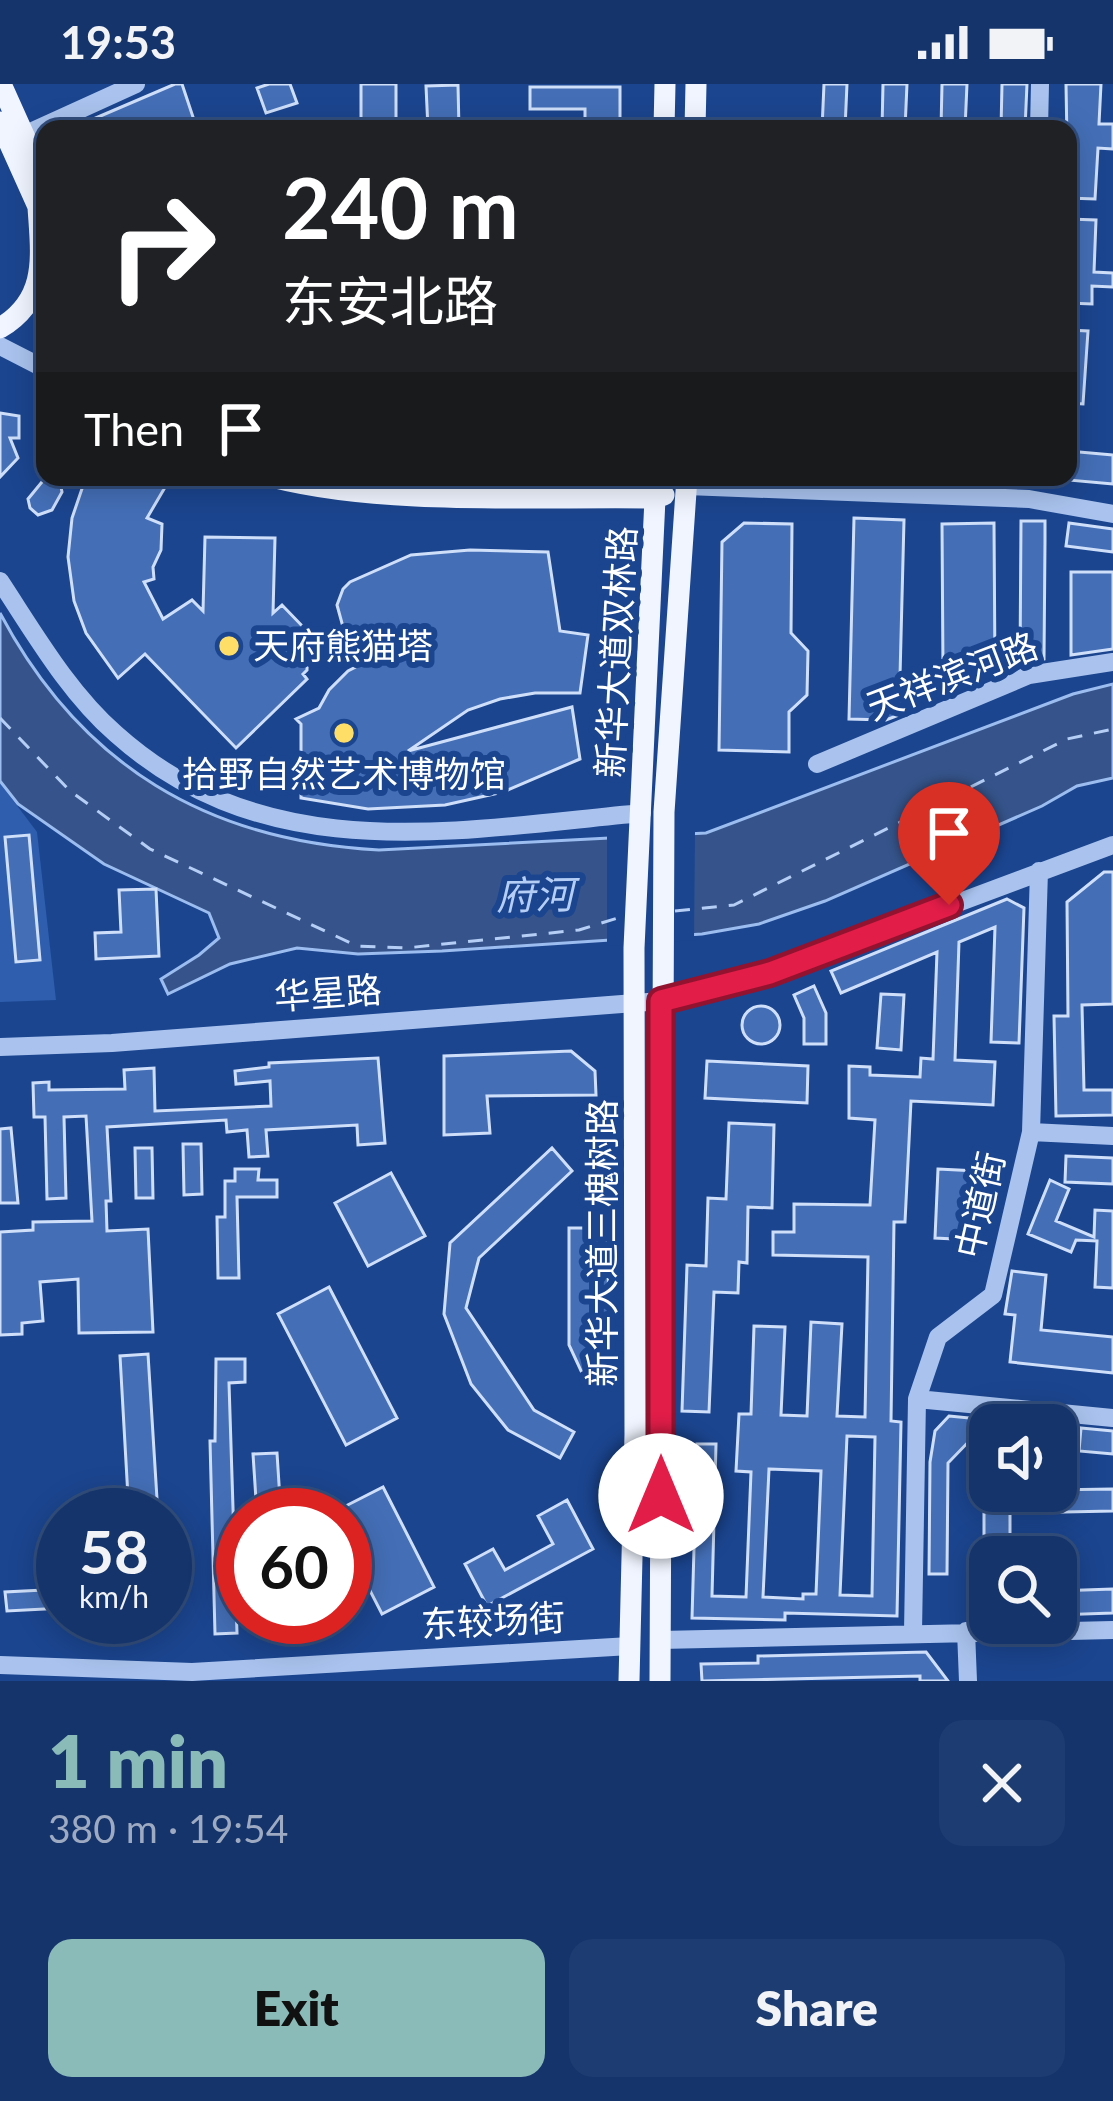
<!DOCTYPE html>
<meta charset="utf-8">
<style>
:root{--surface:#14346b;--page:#1d3c71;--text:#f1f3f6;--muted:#9daac1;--line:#334f7e;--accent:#8bbbb9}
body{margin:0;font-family:Lato,"Noto Sans SC",sans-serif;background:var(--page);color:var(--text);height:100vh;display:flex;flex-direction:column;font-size:45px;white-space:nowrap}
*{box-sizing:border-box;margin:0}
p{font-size:39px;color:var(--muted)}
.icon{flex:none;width:66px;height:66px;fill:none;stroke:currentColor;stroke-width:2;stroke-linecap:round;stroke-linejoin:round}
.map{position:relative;height:1597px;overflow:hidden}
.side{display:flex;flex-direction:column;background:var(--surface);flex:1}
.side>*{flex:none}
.guide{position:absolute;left:36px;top:36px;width:1041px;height:366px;border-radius:24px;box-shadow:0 6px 30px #0003,0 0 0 3px var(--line);background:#202124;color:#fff;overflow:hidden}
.controls{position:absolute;left:969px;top:1320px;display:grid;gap:24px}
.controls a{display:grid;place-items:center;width:108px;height:108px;border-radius:24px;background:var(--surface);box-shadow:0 6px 30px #0003,0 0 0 3px var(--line);font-size:60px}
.speed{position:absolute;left:36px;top:1404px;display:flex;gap:24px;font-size:60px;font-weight:700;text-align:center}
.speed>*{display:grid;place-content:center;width:156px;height:156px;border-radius:50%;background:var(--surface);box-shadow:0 6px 30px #0003,0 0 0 3px var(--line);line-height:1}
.speed small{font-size:30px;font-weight:400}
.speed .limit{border:18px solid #d22;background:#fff;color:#111}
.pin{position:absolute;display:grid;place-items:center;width:102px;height:102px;color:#fff;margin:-123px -51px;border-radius:50% 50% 50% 0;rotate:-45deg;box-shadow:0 0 12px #0007}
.pin .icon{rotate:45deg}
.me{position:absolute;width:132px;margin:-66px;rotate:0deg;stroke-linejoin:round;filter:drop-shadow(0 0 9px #0008)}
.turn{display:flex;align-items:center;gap:42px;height:252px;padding:0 48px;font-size:54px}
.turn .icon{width:156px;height:156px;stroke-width:2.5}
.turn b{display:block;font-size:84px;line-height:102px}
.then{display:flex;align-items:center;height:114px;padding:0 48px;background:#0003;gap:24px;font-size:45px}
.round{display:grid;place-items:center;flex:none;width:126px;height:126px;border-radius:24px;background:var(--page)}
.overview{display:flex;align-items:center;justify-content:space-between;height:204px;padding:0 48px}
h1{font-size:72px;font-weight:800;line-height:90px;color:var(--accent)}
.button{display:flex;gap:24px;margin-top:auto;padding:24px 48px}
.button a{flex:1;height:138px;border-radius:24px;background:var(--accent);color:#111;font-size:48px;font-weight:800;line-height:138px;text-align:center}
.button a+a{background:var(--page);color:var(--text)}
.status{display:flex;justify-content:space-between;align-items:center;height:84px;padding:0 60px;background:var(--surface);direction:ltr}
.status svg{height:33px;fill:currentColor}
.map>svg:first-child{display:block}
</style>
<div class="status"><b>19:53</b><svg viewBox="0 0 49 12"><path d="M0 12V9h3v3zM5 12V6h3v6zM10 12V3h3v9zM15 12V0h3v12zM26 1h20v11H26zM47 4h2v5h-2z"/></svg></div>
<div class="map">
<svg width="1113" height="1597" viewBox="0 0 1113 1597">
<rect width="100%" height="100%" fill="#1b458f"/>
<path fill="#2e5ead" d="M0,699L37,748L56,916L0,918Z"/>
<path fill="#36548b" stroke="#9cbdf0" stroke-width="3" d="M0,529C81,682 208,757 379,766L706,749L1073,610L1113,600V694L1077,702L1042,722L825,817L759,840L702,850L442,867L358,870L297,864L230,880L168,910L161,895L199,871L219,854L209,829L104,780L18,720L0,697Z"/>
<path fill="#1b458f" d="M607,746H695L694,856L607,862Z"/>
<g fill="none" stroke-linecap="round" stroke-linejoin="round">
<path stroke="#b5cef5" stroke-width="3" stroke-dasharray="15 12" stroke-linecap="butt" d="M0,634L70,707L150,765L357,862L406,864L579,846L624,832
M675,827L734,821L1067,655L1113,645"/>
</g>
<path fill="#446fb7" stroke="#cfdffa" stroke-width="3" fill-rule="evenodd" d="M175,0H182L197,45H70Z
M269,0H290L297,19L266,29L257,4Z
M361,0H396V45H361Z
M824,0H847L845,45H822Z
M883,0H907L905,45H882Z
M942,0H967L965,45H941Z
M1002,0H1027L1025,45H1001Z
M1066,0H1101L1099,40H1113V65L1098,64L1095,115L1068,114Z
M458,1L459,45H428L426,2Z
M530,3H620V45H585V25H530Z
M1068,135L1096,136L1094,188L1113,189V203L1092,202V220L1068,219Z
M1068,246L1088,247L1083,320L1068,319Z
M0,329L19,332V354H10L18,374L0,393Z
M1068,367L1113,371V400L1068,396Z
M46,393H59L62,408L52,426L38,431L30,424L28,415Z
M86,393H150L164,405L147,434L162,440L161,466L153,483L154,495L144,498L163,535L192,516L203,527L205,453L275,454L273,529L282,521L308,548L307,586L303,590L307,595L236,664L145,570L118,594L86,549L74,517L68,473L72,434Z
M854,434L904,436L899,631L886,636L849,635Z
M1021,437H1045V458L1044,575L1020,580Z
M744,439L792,440L791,549L808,567L807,611L789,628V668L719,666L722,458Z
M994,439L995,586H943L942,440Z
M1069,439L1113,445V468L1066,462Z
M470,466L548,468L560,547L588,551L580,609H535L500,615L468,626L408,667L572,623L580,675L503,708L445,721L368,725L301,714V640L296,635L319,624L329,606L348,587L383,569L358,560L343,543L337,521L343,505L350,498L411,471Z
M1071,488H1113V565L1071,571Z
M29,751L40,876L16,878L5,753Z
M1104,788H1113V920L1082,921L1084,1006H1113V1031L1056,1032L1054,932H1068L1067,818Z
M156,805L159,872L96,875L95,849L121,848L119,806Z
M1007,815L1024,824L1019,959L991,958L995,843L959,858L955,976L995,978L993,1021L911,1017L905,1138H894L891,1337L901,1338L897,1532L785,1529V1536L692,1534L697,1360H716L712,1512L746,1513L751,1388L736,1387L739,1330H751L754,1242L785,1243L781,1331L807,1332L811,1238L842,1240L837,1332L865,1333L868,1173L773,1171V1148H794V1120L870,1121L875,1036L849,1034V982L870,983V991L920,993L921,974L933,975L937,868L841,909L831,887ZM847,1352L875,1353L872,1512L840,1511ZM769,1385L821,1387L816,1510H803V1515L763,1513Z
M814,902L826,929V960H804V934L794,911Z
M881,910L904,911L901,966L877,964Z
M742 941a19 19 0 1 1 38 0a19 19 0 1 1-38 0Z
M571,967L595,987L596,1011L487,1012L490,1049L444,1051V972Z
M378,974L385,1059L358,1061L357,1041L266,1046L268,1072L249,1073L247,1046L227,1048L226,1036L107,1043L111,1117H106L107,1147L148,1145L153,1248L79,1249L78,1195L40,1198L43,1237L22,1239V1250L0,1251V1148L33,1146V1138L92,1137L86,1032L64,1033L66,1114L47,1115L45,1033H34L33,999L49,998V1006L125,1005L124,986L154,984L155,1027L271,1022L270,997L236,1000L235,987L269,983V979Z
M707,977L808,982L807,1019L705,1014Z
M729,1039L774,1041L772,1124L748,1123L747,1179L739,1178L738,1209L714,1208L709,1328L682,1327L687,1181L706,1182L708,1114L726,1115Z
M11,1044L18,1119H0V1045Z
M183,1060H201L202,1110L184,1111Z
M135,1064H152L153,1114H136Z
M552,1064L572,1087L479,1174L466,1224L534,1326L574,1348L560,1374L508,1346L471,1300L444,1230L450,1159Z
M1066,1072L1113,1074V1100L1065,1098Z
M235,1085H259L258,1096H277V1113H237L239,1194H218L217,1133H225V1097H235Z
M938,1085L977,1087L974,1156L935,1154Z
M391,1089L425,1152L368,1182L335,1119Z
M1050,1096L1069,1105L1056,1137L1094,1153L1095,1126L1113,1127V1204L1095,1203L1097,1157L1076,1156L1071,1168L1028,1150Z
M569,1144H608L609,1304H589L569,1261Z
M1012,1187L1046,1191L1041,1246L1113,1253V1289L1010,1278L1015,1231L1005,1230Z
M329,1203L397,1334L346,1361L278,1230Z
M148,1270L158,1431H129L120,1272Z
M216,1275H245V1298L229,1299L237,1549L215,1550L210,1357H215Z
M949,1332L990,1336V1352L976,1350L948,1379L947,1490H929L930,1378L935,1347Z
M1081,1344L1113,1347V1370L1079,1367Z
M277,1369L281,1431H257L253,1370Z
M383,1403L434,1503L382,1530L345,1458V1431H328Z
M1113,1405V1427L1010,1429V1473H984V1407Z
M567,1416L593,1465L487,1522L465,1480L493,1465L505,1486L553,1460L538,1432Z
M63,1505V1524L7,1527L5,1508Z
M1113,1505V1529L1056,1531V1507Z
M926,1568L948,1597H920V1592L702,1597L701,1580L758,1579V1572Z"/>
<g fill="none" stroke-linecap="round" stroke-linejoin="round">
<path stroke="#a9c3ee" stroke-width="18" d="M1039,45L1040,0
M24,51L136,0
M0,262L45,285
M687,402L1029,415L1113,430
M0,497C35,550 68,608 116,650C268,786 458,746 642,729
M817,680L1029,591L1113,578
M0,963L112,959L661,917L770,889L1113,761
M1031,1048L1113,1052
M917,1315L1113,1334
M966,1547L968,1597
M913,1548L917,1315L938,1253L993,1211L1031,1048L1039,787
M660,1556L1113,1546
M0,1581L192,1588L630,1562"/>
<path stroke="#f0f5ff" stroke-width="21" d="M1,0L45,98
M0,38L44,136
M664,45L665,0
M695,45L696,0
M0,244C49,215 41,171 38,123
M272,393C386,422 537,412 656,414L664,411
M629,1597L635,1350L634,864L656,393
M660,1597L664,728L687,393"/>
</g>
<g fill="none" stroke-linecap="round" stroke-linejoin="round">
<g stroke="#92132f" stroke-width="30">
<path id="route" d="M661,1412V917L770,889L949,821"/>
</g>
<use href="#route" stroke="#e11d48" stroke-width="21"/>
</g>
<g fill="#ffde67" stroke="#1b458f" stroke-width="4.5">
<circle cx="229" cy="562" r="12"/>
<circle cx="344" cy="649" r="12"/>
</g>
<g text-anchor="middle" stroke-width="12" stroke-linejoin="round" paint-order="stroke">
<g font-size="36" fill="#fff" stroke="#1b458f" text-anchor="start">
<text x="253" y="575">天府熊猫塔</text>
<text x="344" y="703" text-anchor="middle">拾野自然艺术博物馆</text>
</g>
<g font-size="36" fill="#fff" stroke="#1b458f">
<text transform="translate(616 568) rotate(-87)" y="13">新华大道双林路</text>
<text transform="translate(952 592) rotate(-21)" y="13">天祥滨河路</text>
<text transform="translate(328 909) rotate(-4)" y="13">华星路</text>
<text transform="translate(980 1121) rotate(-77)" y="13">中道街</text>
<text transform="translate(602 1159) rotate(-90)" y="13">新华大道三槐树路</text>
<text transform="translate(493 1537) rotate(-3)" y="13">东较场街</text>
</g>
<g font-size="39" font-style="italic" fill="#b5cef5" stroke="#1b458f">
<text transform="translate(535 811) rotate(-1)" y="14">府河</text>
</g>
</g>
</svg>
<div class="controls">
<a><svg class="icon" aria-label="sound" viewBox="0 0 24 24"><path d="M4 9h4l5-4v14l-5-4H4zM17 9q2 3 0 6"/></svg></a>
<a><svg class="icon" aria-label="search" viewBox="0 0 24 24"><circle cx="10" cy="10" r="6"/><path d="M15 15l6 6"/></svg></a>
</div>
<div class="speed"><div>58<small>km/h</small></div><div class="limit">60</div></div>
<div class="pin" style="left:949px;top:821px;background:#d93025"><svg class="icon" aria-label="arrive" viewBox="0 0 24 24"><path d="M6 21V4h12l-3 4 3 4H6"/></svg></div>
<svg class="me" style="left:661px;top:1412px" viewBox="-20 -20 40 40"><circle r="19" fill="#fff"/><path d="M0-13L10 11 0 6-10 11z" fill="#e11d48"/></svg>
<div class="guide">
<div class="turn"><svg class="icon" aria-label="right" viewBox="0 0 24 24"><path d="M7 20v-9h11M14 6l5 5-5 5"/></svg><div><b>240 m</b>东安北路</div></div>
<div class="then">Then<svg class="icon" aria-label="arrive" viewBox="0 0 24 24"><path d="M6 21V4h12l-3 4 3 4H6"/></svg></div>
</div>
</div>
<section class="side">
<div class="overview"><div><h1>1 min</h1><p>380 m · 19:54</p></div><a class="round"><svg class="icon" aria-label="close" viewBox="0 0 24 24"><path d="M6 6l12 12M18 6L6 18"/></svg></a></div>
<div class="button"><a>Exit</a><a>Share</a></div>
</section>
